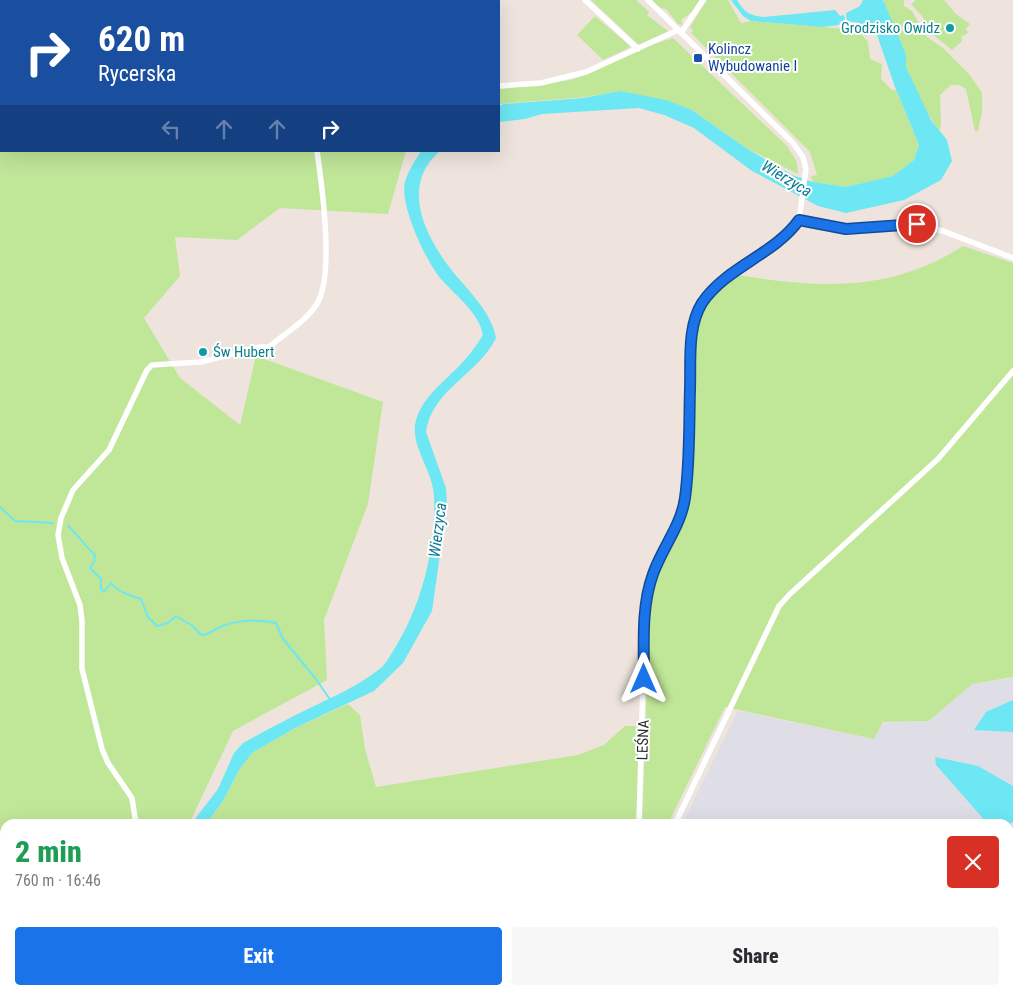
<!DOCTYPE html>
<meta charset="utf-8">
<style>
:root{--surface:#fff;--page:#f7f7f7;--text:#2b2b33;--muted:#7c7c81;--accent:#1a73e8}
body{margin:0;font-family:"Roboto Condensed",sans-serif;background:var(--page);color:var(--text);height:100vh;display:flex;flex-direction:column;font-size:19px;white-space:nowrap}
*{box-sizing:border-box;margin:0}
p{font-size:16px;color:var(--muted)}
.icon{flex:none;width:28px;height:28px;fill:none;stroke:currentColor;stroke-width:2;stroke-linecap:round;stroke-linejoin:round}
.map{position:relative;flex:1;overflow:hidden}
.side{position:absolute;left:0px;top:819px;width:1014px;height:176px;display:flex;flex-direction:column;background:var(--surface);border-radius:15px 15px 0 0;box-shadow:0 5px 20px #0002}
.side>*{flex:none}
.banner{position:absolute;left:0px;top:0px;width:500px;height:152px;box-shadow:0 5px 20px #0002;background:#1a4fa0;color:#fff;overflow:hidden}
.pin{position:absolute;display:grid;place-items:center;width:42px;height:42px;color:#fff;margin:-21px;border:2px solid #fff;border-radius:50%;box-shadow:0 1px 5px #0007}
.me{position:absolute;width:55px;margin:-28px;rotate:0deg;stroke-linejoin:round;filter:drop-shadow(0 0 4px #0008)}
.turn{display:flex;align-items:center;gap:18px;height:105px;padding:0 15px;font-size:22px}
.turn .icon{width:65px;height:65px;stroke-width:2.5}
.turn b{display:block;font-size:35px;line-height:42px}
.lanes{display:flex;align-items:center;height:48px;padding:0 15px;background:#0003;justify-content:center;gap:25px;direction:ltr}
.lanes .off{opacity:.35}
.round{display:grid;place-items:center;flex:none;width:52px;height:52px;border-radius:5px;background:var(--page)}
.head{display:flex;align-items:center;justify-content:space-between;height:85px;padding:0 15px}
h1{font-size:30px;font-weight:800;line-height:38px;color:#1e9e55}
.primary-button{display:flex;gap:10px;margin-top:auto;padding:10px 15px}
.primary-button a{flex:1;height:58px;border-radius:5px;background:var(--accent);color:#fff;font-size:20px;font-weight:800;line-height:58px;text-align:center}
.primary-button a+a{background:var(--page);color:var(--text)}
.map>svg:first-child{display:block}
</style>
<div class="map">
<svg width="1013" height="994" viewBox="0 0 1013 994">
<rect width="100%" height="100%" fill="#eee4dd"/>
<path fill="#dfdee6" d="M1013,678V983L1009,976V824H682L738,711L874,739L883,723L930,721L972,684Z
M762,990H993L989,994H766Z"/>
<path fill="#c0e698" d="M0,0H373L1,1V151H406L388,214L280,208L237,240L175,237L180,276L144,318L180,378L240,425L256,356L383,402L368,504L324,620L327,680L233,731L189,824H5V990H206L214,994H0Z
M591,0H636L649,12L647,15L669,32L639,45Z
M651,0H700L692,12L681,20L683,25L678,24L666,9L660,8Z
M707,0H728L741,23L751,21L858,30L868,42L870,59L882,64L881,79L892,90H896L919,145L914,160L893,176L846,187L813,182L811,176L817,175L810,152L691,33L693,30L690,27Z
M884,0H904V6L912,11L927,37L943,48L969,74L979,88L982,93V112L978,131H975L966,89L959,85H951L940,95L941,126L939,131L922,104L906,67V55L899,37L884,7Z
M916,0H944L956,14L970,24L966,29L968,33L961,37L962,41L952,50L931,33L922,16L911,4Z
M595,16L630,46L629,48L603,60L577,35Z
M673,38L787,146L797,162L798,174L746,148L692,110L620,91L586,97L499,104V89L571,80L592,72L635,50Z
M963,246L1013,263V677L972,684L929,721L883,722L874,739L725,707L668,824H642L650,597C659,563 679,535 687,501L695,341C702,303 707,299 737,275C820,288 890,293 963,246Z
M348,704L360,715L365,749L376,787L578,755L604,745L625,726H635L641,736L636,824H206L223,801L239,770L252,753L295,728Z
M1009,976L1013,983V994H989L993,990H1009Z
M228,990H302V994H232Z
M598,990L596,994H329V991Z
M608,990H689L687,994H606Z
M692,990H762L766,994H704Z"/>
<path fill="#6ce7f3" d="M731,0H737C744,12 750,16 764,17L835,10L840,16L844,15L845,21L840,22L839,25L823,27L751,21L743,16Z
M863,0H883L899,37L906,55V67L931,120L947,140L952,161L941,180L904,200L846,213L818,206L752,171L694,128L664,115L639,108L542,114L525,119L499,122V106L504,104L583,98L620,91L666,100L692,110L746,148L792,175L813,182L846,187L893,176L914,160L919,145L895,87L876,32L860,23L847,21L846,13L860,6Z
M421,151H440C401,184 423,233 450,268C466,289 491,310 496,338C479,374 432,389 426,432L446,488L447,505L432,611L403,663L374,691L295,728L252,753L239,770L223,801L206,824H191L218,789L234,753L243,743C265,731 287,719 310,708C335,696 360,685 382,667C387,662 391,654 395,648C422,604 436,548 434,496C433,469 407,443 417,417C425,395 445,381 460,365C469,356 476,346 483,335C479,313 457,297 442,280C427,264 399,204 405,182C408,171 415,161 421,151Z
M1013,700V732L974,730L986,712Z
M935,757L978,766L1013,786V821L1009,825L988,824L936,765Z"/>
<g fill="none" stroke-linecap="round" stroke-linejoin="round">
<path stroke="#6ce7f3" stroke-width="2" d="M0,507L15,521L53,523
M68,526C79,536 85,546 95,555L94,562L90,568L101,579V589L104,592L111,583C118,592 131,596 141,599L148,617L157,626L168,623L176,616L193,626L201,635C208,636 213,630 220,627C237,620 257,619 276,623L283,639L316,679L331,701"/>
<path stroke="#fff" stroke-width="5.5" d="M585,0L638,49
M681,33L703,0
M499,86L541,83L586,72L678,30
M799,220L846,229L917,224L943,231L1013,258
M136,824L132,798L108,763L102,749L82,669V621L80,605L62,558L58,535L61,518L73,490L109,450L147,370L152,365L201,362L260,347H269C285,333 310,319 319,300C333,269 322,185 317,151
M639,824L645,608L653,573L683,507L690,359L696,318L702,303L718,286L778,242L799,220L806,169L803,157L793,143L648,0
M675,824L779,606L790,594L938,459L1013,371
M106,994L107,990
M599,994L601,990"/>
</g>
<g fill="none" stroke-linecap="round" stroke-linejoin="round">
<g stroke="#114b97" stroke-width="12">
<path id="route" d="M644,679C644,644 641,607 653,574C662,548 681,526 685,498C690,462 689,424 690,388C691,361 687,327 702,303C726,267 774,255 799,220L846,229L917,224"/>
</g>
<use href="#route" stroke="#1a73e8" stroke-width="9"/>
</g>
<g fill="#0f9aa8" stroke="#fff" stroke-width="2">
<circle cx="950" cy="28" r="5"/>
<circle cx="203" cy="352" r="5"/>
</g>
<rect fill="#1a4fb4" stroke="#fff" stroke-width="2" x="693" y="53" width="10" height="10" rx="2.5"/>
<g text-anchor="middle" stroke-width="4" stroke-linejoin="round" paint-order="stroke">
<g font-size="15" fill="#0d838f" stroke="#fff" text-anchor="end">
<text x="940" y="33">Grodzisko Owidz</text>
<text x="213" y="357" text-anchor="start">Św Hubert</text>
</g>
<g font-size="15" fill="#164399" stroke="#fff" text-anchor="start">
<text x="708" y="54">Kolincz<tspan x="708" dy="17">Wybudowanie I</tspan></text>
</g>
<g font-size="15" fill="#2b2b2b" stroke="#fff">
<text transform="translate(643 740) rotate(-88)" y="5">LEŚNA</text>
</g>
<g font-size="16" font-style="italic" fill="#097c94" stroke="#fff">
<text transform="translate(787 178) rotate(31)" y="6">Wierzyca</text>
<text transform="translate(437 530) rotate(-83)" y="6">Wierzyca</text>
</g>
</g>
</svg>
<div class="pin" style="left:917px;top:224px;background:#d93025"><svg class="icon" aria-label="arrive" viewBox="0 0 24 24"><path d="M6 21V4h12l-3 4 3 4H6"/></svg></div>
<svg class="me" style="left:644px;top:679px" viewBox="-20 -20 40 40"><path d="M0-17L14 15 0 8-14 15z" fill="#1a73e8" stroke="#fff" stroke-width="4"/></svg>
<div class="banner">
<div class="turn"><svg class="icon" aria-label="right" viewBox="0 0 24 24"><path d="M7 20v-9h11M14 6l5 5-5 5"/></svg><div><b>620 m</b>Rycerska</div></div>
<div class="lanes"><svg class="icon off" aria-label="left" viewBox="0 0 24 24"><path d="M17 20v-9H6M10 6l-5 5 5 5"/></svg><svg class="icon off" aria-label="ahead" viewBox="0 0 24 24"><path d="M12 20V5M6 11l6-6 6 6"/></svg><svg class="icon off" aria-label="ahead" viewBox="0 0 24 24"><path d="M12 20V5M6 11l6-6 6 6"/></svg><svg class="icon" aria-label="right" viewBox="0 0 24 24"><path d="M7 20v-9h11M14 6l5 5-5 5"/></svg></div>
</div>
<section class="side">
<div class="head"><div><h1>2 min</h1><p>760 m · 16:46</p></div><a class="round" style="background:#d93025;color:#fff"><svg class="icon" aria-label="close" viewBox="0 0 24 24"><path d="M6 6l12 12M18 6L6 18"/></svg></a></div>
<div class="primary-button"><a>Exit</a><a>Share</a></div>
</section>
</div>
